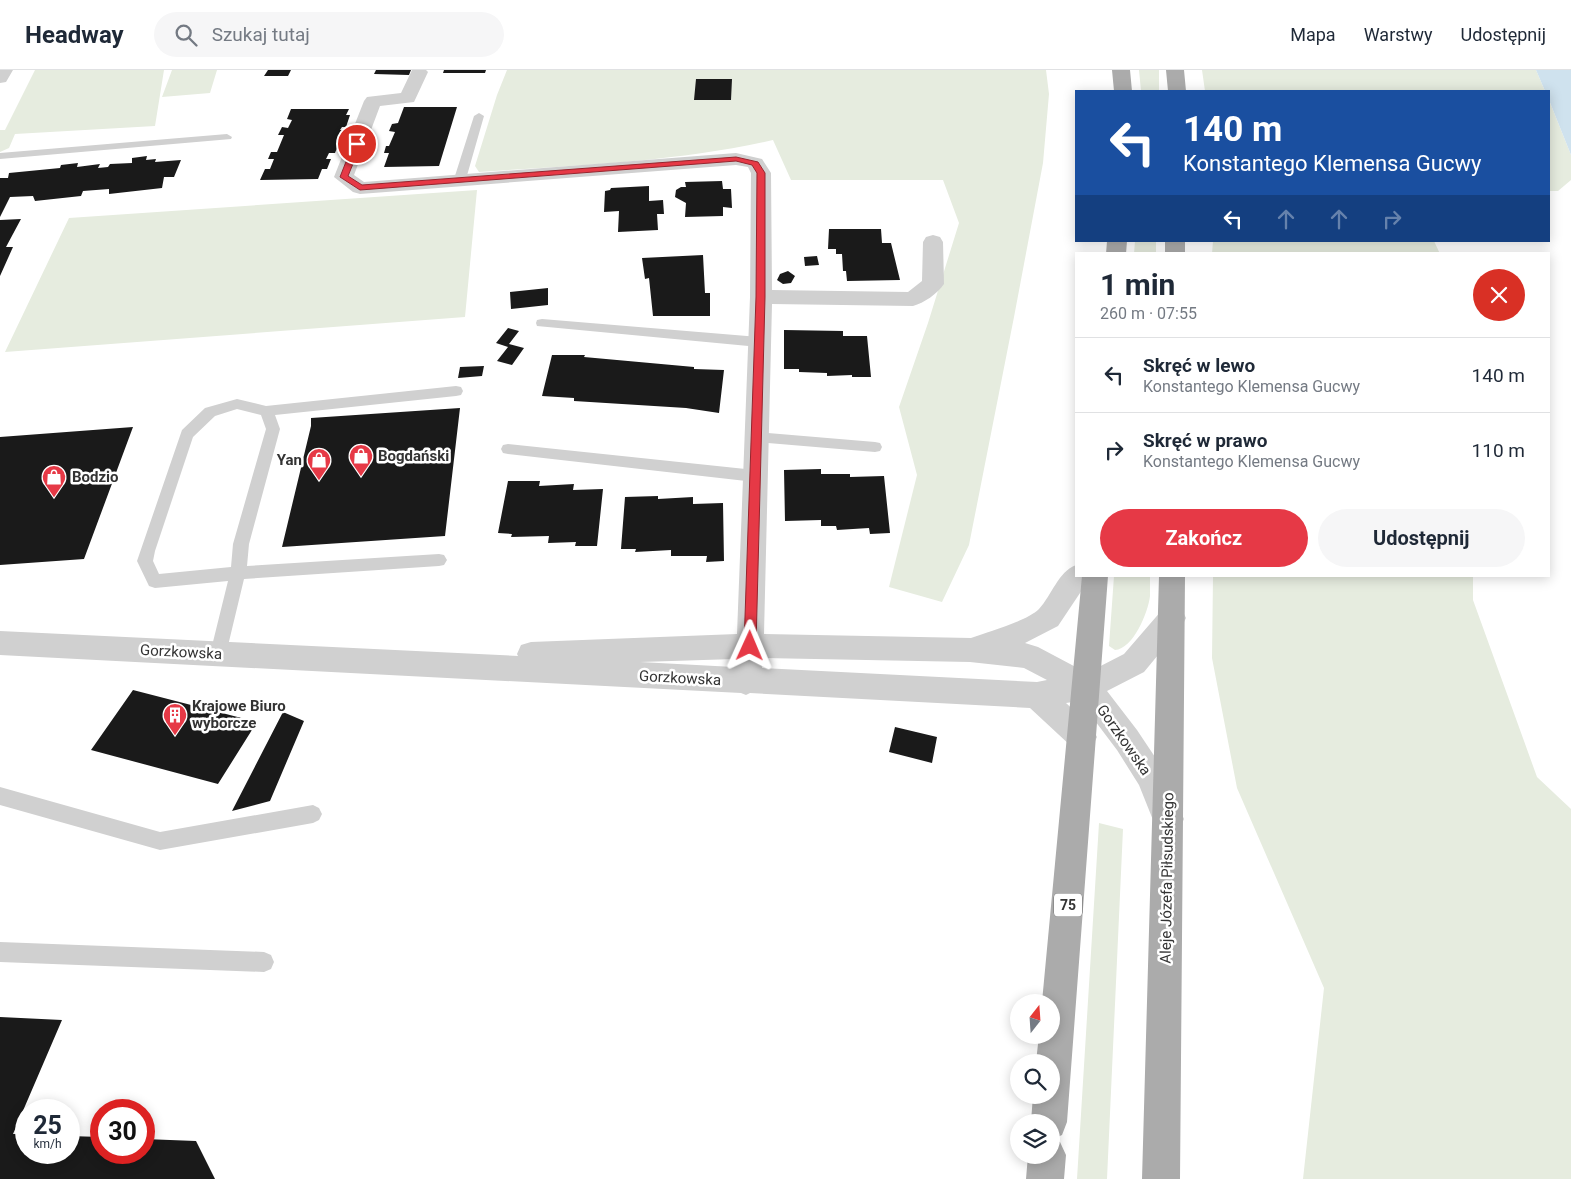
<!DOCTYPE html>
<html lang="pl">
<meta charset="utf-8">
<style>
:root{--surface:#fff;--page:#f6f6f7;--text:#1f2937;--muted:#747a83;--line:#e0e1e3;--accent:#e63946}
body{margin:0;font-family:Roboto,sans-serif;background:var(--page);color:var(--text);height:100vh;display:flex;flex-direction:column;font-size:19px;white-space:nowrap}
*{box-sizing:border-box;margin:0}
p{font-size:16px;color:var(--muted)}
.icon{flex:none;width:28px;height:28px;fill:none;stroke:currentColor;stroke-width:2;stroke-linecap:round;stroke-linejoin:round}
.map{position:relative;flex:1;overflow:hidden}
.drawer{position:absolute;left:1075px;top:182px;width:475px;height:325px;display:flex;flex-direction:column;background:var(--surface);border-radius:0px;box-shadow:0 2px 12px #0003}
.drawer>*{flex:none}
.guide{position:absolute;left:1075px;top:20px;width:475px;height:152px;border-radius:0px;box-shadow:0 2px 12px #0003;background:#1a4fa0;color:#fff;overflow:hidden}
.needle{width:32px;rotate:17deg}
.tools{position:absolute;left:1010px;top:924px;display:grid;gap:10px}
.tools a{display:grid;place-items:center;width:50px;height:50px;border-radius:50%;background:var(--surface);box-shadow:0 2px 12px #0003;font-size:25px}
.speed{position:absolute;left:15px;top:1029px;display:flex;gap:10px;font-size:25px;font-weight:700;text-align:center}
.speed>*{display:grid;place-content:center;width:65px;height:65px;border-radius:50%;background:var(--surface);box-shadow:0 2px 12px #0003;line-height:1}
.speed small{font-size:12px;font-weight:400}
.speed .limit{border:8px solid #d22;background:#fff;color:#111}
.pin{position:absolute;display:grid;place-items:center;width:42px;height:42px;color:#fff;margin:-21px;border:2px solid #fff;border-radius:50%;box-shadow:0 1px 5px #0007}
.me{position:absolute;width:55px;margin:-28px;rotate:1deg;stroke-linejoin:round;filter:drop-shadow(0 0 4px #0008)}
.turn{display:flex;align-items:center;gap:18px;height:105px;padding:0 25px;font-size:22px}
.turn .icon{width:65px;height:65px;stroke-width:2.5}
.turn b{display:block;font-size:35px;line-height:42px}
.lanes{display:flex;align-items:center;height:48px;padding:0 25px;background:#0003;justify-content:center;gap:25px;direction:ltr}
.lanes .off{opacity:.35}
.round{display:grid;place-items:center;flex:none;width:52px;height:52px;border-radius:26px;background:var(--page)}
.headline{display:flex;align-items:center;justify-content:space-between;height:85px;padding:0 25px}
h1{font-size:30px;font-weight:700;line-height:38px}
.primary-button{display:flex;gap:10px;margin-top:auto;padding:10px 25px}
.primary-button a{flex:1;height:58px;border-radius:30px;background:var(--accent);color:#fff;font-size:20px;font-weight:700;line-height:58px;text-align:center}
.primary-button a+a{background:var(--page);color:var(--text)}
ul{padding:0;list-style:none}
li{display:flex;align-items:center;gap:15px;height:75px;padding:0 25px;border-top:1px solid var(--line)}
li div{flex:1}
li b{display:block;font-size:19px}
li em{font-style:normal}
header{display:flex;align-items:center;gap:30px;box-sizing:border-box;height:70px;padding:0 25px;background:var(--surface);border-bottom:1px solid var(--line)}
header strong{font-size:24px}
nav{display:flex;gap:28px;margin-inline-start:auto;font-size:18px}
.search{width:350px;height:45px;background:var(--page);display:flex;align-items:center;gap:12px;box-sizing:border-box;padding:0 18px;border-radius:28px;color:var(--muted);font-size:19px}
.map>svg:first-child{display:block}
</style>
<header>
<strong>Headway</strong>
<div class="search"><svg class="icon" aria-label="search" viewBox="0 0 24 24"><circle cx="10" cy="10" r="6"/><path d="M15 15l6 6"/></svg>Szukaj tutaj</div>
<nav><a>Mapa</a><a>Warstwy</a><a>Udostępnij</a></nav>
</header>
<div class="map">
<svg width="1571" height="1109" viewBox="0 0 1571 1109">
<rect width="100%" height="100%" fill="#fff"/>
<path fill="#e6ecdf" d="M35,0H164L155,56L15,64L9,78L0,82V60H5Z
M172,0H217L210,23L162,27Z
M507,0H1046L1049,24L1043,93L1014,247L969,475L942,532L889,517L917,405L899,337L928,253L959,153L943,110H791L773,70C677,92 578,95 479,102L475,96L497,25Z
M1139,0H1159V21H1141Z
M1202,0H1536L1545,21H1205Z
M1549,30L1571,85V110L1558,121H1549Z
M477,120L465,247L5,282L69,148Z
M1135,171H1156V184H1134Z
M1213,171H1434L1440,184H1212Z
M1114,506H1150C1150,513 1150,520 1150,526C1148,543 1133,579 1115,580L1109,576Z
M1213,506H1473V530L1537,707L1571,739V1109H1303L1324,918L1237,718L1212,588Z
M1099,753L1123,759L1107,1109H1077Z"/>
<path fill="#cfe2ee" d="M1536,0H1571V85L1549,30V21H1545Z"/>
<path fill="#1a1a1a" d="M268,0H291L288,6H264Z
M376,0H411L409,5L374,4Z
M444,0H486L485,3H443Z
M696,9H732L731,30H694Z
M404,37H457L439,96L384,97L389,83H384L386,76H389L395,62L389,61L392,54L398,53Z
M291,39H349L346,45H350L346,57H342L340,60H344L335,83H329L326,89H331L327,99H322L318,109L260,110L265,99H270L274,89H268L271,82H277L284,65H278L282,57L288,58L292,50L287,49Z
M147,86L146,90L156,89L155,92L181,90L174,107H164L162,118L109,124V119L83,121L81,126L35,131L33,126L10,127L0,147V108H8L9,103L60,98L61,95L78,93L77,97L100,94L98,98L108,97L110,94L132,93V88Z
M722,111L723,119H731L732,138L723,137V146L685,147L686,133L675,127L676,120L681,117H686L685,112Z
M649,116V131L663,130L664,144H657L658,160L618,162L619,141L604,142L605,121L610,120L611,118Z
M21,149L6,177H13L0,206V150Z
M829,159H881L882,173H891L900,210L847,211L846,201H843L842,184H836V179H828Z
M703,185L705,223H710V246H653L649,208L645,209L642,188Z
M817,186L819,195L805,196L804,187Z
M788,201L795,206L791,213L783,214L777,210L780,204Z
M548,218V235L511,239L510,222Z
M508,258L519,261L509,274L524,278L512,295L497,291L508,277L496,273Z
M784,260L843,261V266H867L871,307H852V305L827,306V303L799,302V299H784Z
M552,285H585L584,287L694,297V299L724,300L719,343L686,338L574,331V328L542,326Z
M484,296L482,306L458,308L460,297Z
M460,338L445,466L282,477L311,356V348Z
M133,357L84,489L0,495V367Z
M821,399V404H850V407L884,406L890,463L870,464L869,458L837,460L836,456H821V450L785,451L784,400Z
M508,411H540L539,416L574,414L573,420L603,419L597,476H575L576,472L548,473L549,466L511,467L512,464L498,463Z
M658,426V429L693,427V434L723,433L724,491L706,492L707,486H671V480L635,482L636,479H621L625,427Z
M133,620L257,652L218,714L91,680Z
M283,642L304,651L270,731L232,741Z
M895,657L937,667L932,693L889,682Z
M0,947L62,950L13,1064H26V1082H69V1066L101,1067V1082H144V1069L196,1071L215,1109H0Z"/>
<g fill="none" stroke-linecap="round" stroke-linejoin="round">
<path fill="#d0d0d0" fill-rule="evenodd" d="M479,43L484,46L466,109L460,112L456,111L454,109L474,46Z
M227,64L232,67L231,69L0,89V83Z
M542,249L759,267L764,269L766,272L764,275L759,277L537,256L536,253L537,250Z
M456,316L461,317L463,321L461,325L456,326L275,345L280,359L249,474L247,496L439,484L444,485L447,490L444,495L439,496L244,509L226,584L224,589L218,591L212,589L210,584L228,511L155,518L149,516L137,491L182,360L205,338L237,329L266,336ZM237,339L261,345L266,359L233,474L231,497L159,504L153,491L155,481L193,367L215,346Z
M756,362L875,372L880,373L882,377L880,381L875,382L756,372L751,371L749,367L751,363Z
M508,374L755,400L760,402L762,406L760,410L755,412L508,384L503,383L501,379L503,375Z
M0,717L160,762L313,735L319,738L322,744L319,750L313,753L160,780L0,735Z
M0,872L264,882L271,885L274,892L271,899L264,902L0,892Z"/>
<path fill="#d0d0d0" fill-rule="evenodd" d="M0,0H13L6,12L0,13Z
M412,0H426L428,2L414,32L380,36L354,105L364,112L736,83L762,89L771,103L772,220L908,222L922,211L923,172L926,167L933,165L940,167L943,172L944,214C937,224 924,233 913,236L772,234L764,564L971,568C988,562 1027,551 1039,539C1052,525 1058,502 1076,495V506H1090L1086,514L1058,556L1025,573L1038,577L1087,603L1124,584L1162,540L1172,536L1182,540L1186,548L1182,556L1144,602L1107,621L1137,660L1161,696L1184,749L1179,760L1168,764L1157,760L1139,715L1117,680L1080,631L1066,633L1092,657L1097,667L1092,677L1082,681L1072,677L1030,638L750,623L746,625L741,623L0,585V561L518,586L517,584L521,575L531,572L737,564L750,227L751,103L748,97L736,95L360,124L353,122L334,107L364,31L367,27L401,23ZM763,588L970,592L1024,598L1047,610L1037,612L762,598ZM735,589L734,597L640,592Z"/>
<path fill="#ababab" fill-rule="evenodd" d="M1112,0H1130L1132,21H1114Z
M1166,0H1184L1186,21H1168Z
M1107,171H1127L1126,184H1106Z
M1165,171H1185V184H1165Z
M1082,506H1108L1067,1052L1062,1065L1053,1069L1060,1072L1066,1085L1064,1109H1026L1028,1085H1051V1052H1031L1033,1025H1051V992H1036L1039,965H1051V932H1042Z
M1159,506H1185L1180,1109H1142Z"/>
</g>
<path fill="#e63946" stroke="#96252e" d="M357,72L361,74L348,106L362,115L736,87L758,92L765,103V227L756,576L754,579H746L744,576L756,227L757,103L752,95L736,91L360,120L340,107L353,74Z"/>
<defs>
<g id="shop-pin" transform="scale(1.25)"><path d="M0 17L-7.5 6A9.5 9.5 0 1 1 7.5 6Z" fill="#e63946" stroke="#fff"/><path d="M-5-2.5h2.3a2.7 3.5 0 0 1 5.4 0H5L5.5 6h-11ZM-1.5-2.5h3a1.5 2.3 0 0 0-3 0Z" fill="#fff"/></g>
<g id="building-pin" transform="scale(1.25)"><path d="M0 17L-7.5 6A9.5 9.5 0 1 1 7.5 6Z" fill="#e63946" stroke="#fff"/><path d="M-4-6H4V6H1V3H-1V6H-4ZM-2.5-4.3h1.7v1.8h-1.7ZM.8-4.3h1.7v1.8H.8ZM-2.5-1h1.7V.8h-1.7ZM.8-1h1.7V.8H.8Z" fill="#fff"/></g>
</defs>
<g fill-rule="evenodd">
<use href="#shop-pin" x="361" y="386"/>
<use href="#shop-pin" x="319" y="390"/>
<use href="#shop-pin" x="54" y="407"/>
<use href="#building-pin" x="175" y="645"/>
</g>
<g text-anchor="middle" stroke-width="5" stroke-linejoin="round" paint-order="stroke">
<rect fill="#fff" stroke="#707070" stroke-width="1" x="1054" y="823.5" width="28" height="23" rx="4"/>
<g font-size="14" font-weight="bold" fill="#333">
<text x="1068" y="840">75</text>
</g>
<g font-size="15" font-weight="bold" fill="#333" stroke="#fff" text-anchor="start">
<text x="378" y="391">Bogdański</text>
<text x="302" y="395" text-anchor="end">Yan</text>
<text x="72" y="412">Bodzio</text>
<text x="192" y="641">Krajowe Biuro<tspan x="192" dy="17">wyborcze</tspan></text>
</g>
<g font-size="15" fill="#333" stroke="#fff">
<text transform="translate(181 582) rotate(3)" y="5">Gorzkowska</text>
<text transform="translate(680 608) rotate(3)" y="5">Gorzkowska</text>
<text transform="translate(1124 670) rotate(55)" y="5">Gorzkowska</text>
<text transform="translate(1167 808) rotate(-89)" y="5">Aleje Józefa Piłsudskiego</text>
</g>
</g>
</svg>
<div class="tools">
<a><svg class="needle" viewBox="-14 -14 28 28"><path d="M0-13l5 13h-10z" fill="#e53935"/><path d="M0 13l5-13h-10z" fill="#747a83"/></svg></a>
<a><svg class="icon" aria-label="search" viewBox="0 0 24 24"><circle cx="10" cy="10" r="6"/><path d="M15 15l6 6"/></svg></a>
<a><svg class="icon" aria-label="layers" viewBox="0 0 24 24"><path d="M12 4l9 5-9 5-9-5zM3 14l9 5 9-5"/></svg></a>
</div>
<div class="speed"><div>25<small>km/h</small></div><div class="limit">30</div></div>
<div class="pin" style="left:357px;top:74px;background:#d93025"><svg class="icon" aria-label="arrive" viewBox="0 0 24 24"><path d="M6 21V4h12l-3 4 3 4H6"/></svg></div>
<svg class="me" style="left:750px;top:576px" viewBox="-20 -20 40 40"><path d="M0-17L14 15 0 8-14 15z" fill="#e63946" stroke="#fff" stroke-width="4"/></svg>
<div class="guide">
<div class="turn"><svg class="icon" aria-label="left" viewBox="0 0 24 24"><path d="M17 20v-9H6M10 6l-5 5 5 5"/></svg><div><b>140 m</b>Konstantego Klemensa Gucwy</div></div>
<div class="lanes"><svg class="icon" aria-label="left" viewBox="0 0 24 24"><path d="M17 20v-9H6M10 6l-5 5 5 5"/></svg><svg class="icon off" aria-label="ahead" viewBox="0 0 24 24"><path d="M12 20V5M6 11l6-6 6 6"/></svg><svg class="icon off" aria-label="ahead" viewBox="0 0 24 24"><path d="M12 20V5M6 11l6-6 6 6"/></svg><svg class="icon off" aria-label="right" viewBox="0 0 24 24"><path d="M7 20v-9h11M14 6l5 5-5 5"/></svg></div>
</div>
<section class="drawer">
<div class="headline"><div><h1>1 min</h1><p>260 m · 07:55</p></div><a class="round" style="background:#d93025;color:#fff"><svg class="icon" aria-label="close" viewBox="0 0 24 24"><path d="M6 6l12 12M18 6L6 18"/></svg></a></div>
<ul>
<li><svg class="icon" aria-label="left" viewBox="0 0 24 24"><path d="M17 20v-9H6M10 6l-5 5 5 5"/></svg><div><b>Skręć w lewo</b><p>Konstantego Klemensa Gucwy</p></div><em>140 m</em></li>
<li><svg class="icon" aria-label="right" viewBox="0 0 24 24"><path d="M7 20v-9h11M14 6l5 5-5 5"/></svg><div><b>Skręć w prawo</b><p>Konstantego Klemensa Gucwy</p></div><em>110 m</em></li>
</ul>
<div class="primary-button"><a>Zakończ</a><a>Udostępnij</a></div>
</section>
</div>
